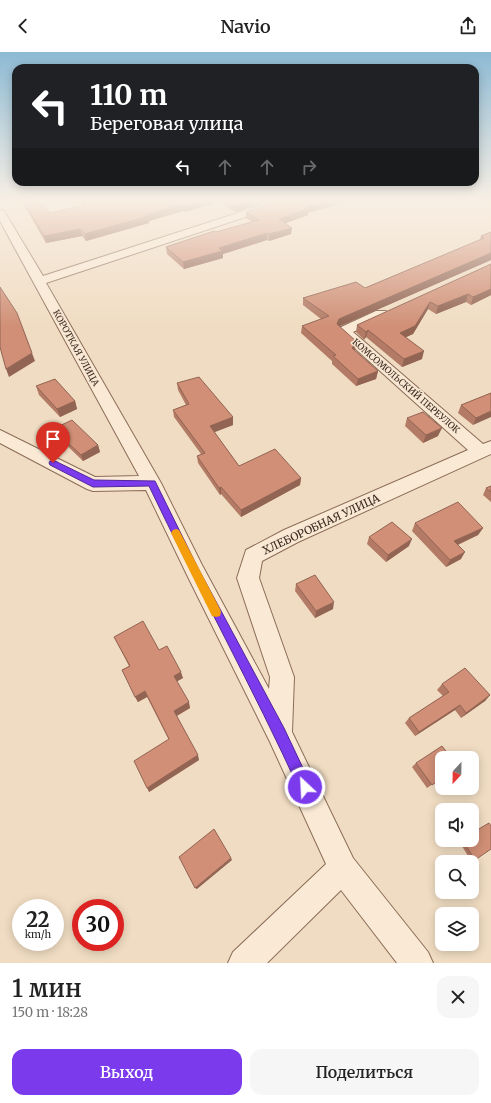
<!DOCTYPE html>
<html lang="ru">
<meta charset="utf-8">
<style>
:root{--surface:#fff;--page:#f6f6f6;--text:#222;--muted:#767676;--accent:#7c3aed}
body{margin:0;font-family:Merriweather,serif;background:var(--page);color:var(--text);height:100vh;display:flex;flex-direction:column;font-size:15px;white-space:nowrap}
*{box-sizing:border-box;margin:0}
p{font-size:13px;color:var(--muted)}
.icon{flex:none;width:22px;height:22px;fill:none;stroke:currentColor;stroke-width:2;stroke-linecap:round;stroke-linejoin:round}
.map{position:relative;height:911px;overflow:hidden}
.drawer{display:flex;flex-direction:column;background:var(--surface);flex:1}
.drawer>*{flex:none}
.banner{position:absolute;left:12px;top:12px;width:467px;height:122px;border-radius:12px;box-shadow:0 2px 10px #0003;background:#202124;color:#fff;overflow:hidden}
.needle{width:26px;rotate:202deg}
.buttons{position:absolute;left:435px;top:699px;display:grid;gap:8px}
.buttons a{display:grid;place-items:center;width:44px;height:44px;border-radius:8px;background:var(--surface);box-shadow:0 2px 10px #0003;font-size:20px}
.speed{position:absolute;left:12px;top:847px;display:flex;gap:8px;font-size:20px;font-weight:700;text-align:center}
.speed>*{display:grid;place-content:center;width:52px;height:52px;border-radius:50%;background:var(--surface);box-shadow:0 2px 10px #0003;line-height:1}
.speed small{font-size:10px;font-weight:400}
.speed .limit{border:6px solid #d22;background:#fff;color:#111}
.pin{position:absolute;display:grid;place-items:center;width:34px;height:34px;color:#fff;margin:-41px -17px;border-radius:50% 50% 50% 0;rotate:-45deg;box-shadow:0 0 4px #0007}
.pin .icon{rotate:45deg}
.me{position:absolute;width:44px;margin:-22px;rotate:335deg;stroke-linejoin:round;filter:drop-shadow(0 0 3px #0008)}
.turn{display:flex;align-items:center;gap:14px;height:84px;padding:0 12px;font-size:18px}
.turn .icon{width:52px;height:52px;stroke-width:2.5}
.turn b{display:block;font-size:28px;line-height:34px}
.lanes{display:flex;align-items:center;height:38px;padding:0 12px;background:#0003;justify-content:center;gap:20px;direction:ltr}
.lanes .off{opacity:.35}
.round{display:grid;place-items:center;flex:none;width:42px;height:42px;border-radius:12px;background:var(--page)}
.summary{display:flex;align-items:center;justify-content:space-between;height:68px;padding:0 12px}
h1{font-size:24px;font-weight:600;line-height:30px}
.action{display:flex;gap:8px;margin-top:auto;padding:8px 12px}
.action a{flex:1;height:46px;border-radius:12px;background:var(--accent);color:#fff;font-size:16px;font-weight:600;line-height:46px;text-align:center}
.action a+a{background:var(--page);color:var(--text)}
header{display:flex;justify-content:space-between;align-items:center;height:52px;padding:0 12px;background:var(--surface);font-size:18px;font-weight:600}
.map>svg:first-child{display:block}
</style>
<header><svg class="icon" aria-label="back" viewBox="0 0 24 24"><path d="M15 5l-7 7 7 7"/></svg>Navio<svg class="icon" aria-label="share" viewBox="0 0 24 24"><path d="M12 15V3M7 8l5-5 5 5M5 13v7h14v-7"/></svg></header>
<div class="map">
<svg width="491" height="911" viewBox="0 0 491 911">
<rect width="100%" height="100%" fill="#f0dcc2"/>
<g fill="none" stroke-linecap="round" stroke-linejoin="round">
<g stroke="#8b6c58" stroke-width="2">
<path id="street" d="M278,148H292L291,150L46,231L161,431L202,513L269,637L270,625L237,526L246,498L284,478L468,398L339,282L337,279L339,276L376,259H386L388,262L386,265L353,280L483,392L491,389V402L298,490L262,509L259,526L294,625L292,680L353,806L428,900L433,911H397L341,838L267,911H228L233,900L326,812L270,690L188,525L146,438L93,439L87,437L0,391V378L95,425L139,424L0,169V158L4,159L43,224Z"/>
</g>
<use href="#street" fill="#faead5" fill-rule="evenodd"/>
</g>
<path fill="#b37b65" d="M21,148H37L50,161L84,154L80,148H274L235,160L218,150L185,160L183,159L149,169V171L86,189L82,184L46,191Z
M246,160L308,161V163L285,171L291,182L269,189L267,188L223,202V206L184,217L167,202L166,195L252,170L246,166Z
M491,180V208L339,274L355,298V299L378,319L376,327L356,334L332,312V309L301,281L302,274L321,267L303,253V246L365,236L480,188L481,184Z
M491,212V243L471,253L466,250L436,262L428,257L413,282L405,285L422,307L402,315L366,285L364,288L356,280L357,273Z
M177,331L233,373L214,380L239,414L301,426L300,433L241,465L221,442L220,443L198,411L197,404L201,402L174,365L173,358L186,353L178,338Z
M36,334L75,349L77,357L60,365L39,343Z
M491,341L473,373L458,361L461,353Z
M407,366L438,384L423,391L405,374Z
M53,377L98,393L100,400L83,409L56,383Z
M491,434V450L483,443L486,436Z
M415,471L483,476L478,483L458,493L461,507L446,515L412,479Z
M369,485L409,494L386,510L367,492Z
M296,532L333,557L315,566L295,539Z
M114,585L159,598L183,626L177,629L190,656L177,664L199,708L149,740L169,688L147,645L138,650L122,618L129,614Z
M442,632L490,643L485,649L461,666L455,658L415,684L405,671L409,666L443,644L437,638Z
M416,711L442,726L427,736L412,715Z
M489,771L475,808L471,809L459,789L460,788H472V781Z"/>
<path fill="#926453" d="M205,148H218V150L185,160V154Z
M254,148H274L235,160V154Z
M332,148H353L308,161V163L278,174L279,167L306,155Z
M182,152L183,159L149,169V171L86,189L85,182L146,163Z
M292,176L291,182L269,189V182Z
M80,177L82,184L46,191L44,184Z
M267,181V188L223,202V206L184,217L183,210L219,196Z
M491,201V208L338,275L337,272L339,267Z
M491,237V243L471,253L473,245Z
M468,242L466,250L436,262L438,254Z
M430,250L428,257L413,282L398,289L400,281Z
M368,278L366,285L364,288L366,280Z
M357,290L355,298L350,304L352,296Z
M424,299L422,307L402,315L404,307Z
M32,301L35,309L9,325L6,317Z
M378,319L376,327L356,334L358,327Z
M75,349L77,357L60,365L57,357Z
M491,359V365L473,373L476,366Z
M233,365V373L210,382V374Z
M442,376L438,384L423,391L426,383Z
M98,393L100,400L83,409L81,403Z
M301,426L300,433L241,465V458Z
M221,435V442L220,443L219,436Z
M483,476L478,483L450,496L454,489Z
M412,487L409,494L386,510L388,503Z
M465,500L461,507L446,515L450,508Z
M334,550L333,557L315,566L316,559Z
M181,620L183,626L176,630L174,624Z
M145,639L147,645L138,650L135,645Z
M490,643L485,649L461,666L466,661Z
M189,650L190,656L176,664L174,659Z
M460,653L455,658L415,684L419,680Z
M198,703L199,708L149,740L147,736Z
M231,806L232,808L197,837L195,836Z"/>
<path fill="#d08f76" stroke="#926453" d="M23,148H37L50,161L86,153L83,148H205L185,154L182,152L146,163L148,164L85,182L80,177L44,184Z
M225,148H254L235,154Z
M284,148H332L306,155L309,156L279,167L292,176L269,182L267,181L219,196L222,199L183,210L166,195L214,179L216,180L259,168L246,160Z
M491,180V201L339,267L337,272L357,290L352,296L378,319L358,327L333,304L336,303L302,274L329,264L303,246L356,230L365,236L484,186L481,184Z
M491,212V237L473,245L468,242L438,254L430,250L415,274L400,281L424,299L404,307L368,278L366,280L357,273Z
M0,235L17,261L32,301L6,317L0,295Z
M199,325L233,365L210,374L239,414L275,397L301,426L241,458L221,435L219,436L197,404L205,401L173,358L189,352L177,331Z
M55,327L75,349L57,357L36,334Z
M491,341V359L476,366L461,353Z
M423,360L442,376L426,383L407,366Z
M72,368L98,393L81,403L53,377Z
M491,434V440L486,436Z
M458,450L483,476L454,489L465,500L450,508L415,471Z
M392,470L412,487L388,503L369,485Z
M315,523L334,550L316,559L296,532Z
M143,569L159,598L167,594L181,620L174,624L189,650L174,659L198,703L147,736L134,709L169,687L145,639L135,645L122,618L130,614L114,585Z
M465,616L490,643L466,661L460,653L419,680L409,666L449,640L442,632Z
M442,694L451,706H442V726L432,733L416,711Z
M489,771L491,774V797L475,808L462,788H472V781Z
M214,777L231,806L195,836L179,805Z"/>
<linearGradient id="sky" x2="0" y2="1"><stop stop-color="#8dbad4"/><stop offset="0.54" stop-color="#f8efe4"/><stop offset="1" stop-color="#f8efe4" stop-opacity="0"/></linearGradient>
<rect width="491" height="275" fill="url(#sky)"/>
<path fill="#7c3aed" stroke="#51269a" d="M53,408L94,428L155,429L198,516L284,676L312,735L310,739L305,741L300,739C253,636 198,537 149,434L93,435L50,413L49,411L50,409Z"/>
<path fill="#f59e0b" d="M176,477L179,478L220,557L221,560L220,564L216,565L212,564L171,481L173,478Z"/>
<g text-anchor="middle" stroke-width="3" stroke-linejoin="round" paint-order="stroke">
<g font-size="9" fill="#3a271d" stroke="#f7e7d2">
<text transform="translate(76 296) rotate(61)" y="3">КОРОТКАЯ УЛИЦА</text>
<text transform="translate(406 334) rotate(41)" y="3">КОМСОМОЛЬСКИЙ ПЕРЕУЛОК</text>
</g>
<g font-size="11" fill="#3a271d" stroke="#f7e7d2">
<text transform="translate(321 472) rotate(-25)" y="4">ХЛЕБОРОБНАЯ УЛИЦА</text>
</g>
</g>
</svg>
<div class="buttons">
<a><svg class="needle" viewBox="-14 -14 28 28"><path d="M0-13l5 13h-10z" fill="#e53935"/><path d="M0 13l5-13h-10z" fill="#767676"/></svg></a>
<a><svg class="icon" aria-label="sound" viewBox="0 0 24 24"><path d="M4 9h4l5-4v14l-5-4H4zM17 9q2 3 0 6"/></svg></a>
<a><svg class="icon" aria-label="search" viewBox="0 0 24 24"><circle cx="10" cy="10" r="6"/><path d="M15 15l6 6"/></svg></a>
<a><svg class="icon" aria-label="layers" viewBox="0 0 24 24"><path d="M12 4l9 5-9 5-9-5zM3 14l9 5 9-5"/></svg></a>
</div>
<div class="speed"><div>22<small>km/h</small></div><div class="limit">30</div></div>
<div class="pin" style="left:53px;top:411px;background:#d93025"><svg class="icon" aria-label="arrive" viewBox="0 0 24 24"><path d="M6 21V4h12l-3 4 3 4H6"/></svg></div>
<svg class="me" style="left:305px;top:735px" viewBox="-20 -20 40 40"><circle r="17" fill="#7c3aed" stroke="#fff" stroke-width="3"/><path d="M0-11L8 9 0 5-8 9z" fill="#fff"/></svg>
<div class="banner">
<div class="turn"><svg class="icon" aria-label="left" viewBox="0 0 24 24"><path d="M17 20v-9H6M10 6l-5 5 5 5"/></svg><div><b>110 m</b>Береговая улица</div></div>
<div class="lanes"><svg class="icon" aria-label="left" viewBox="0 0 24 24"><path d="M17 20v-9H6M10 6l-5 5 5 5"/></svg><svg class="icon off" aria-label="ahead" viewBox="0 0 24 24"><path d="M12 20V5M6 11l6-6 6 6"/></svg><svg class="icon off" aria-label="ahead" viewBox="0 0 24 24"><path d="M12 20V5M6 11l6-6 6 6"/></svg><svg class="icon off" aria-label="right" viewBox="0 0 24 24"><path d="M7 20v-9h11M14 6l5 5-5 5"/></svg></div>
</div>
</div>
<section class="drawer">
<div class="summary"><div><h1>1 мин</h1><p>150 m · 18:28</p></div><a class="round"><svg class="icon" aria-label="close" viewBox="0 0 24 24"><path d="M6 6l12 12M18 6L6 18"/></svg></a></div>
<div class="action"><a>Выход</a><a>Поделиться</a></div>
</section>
